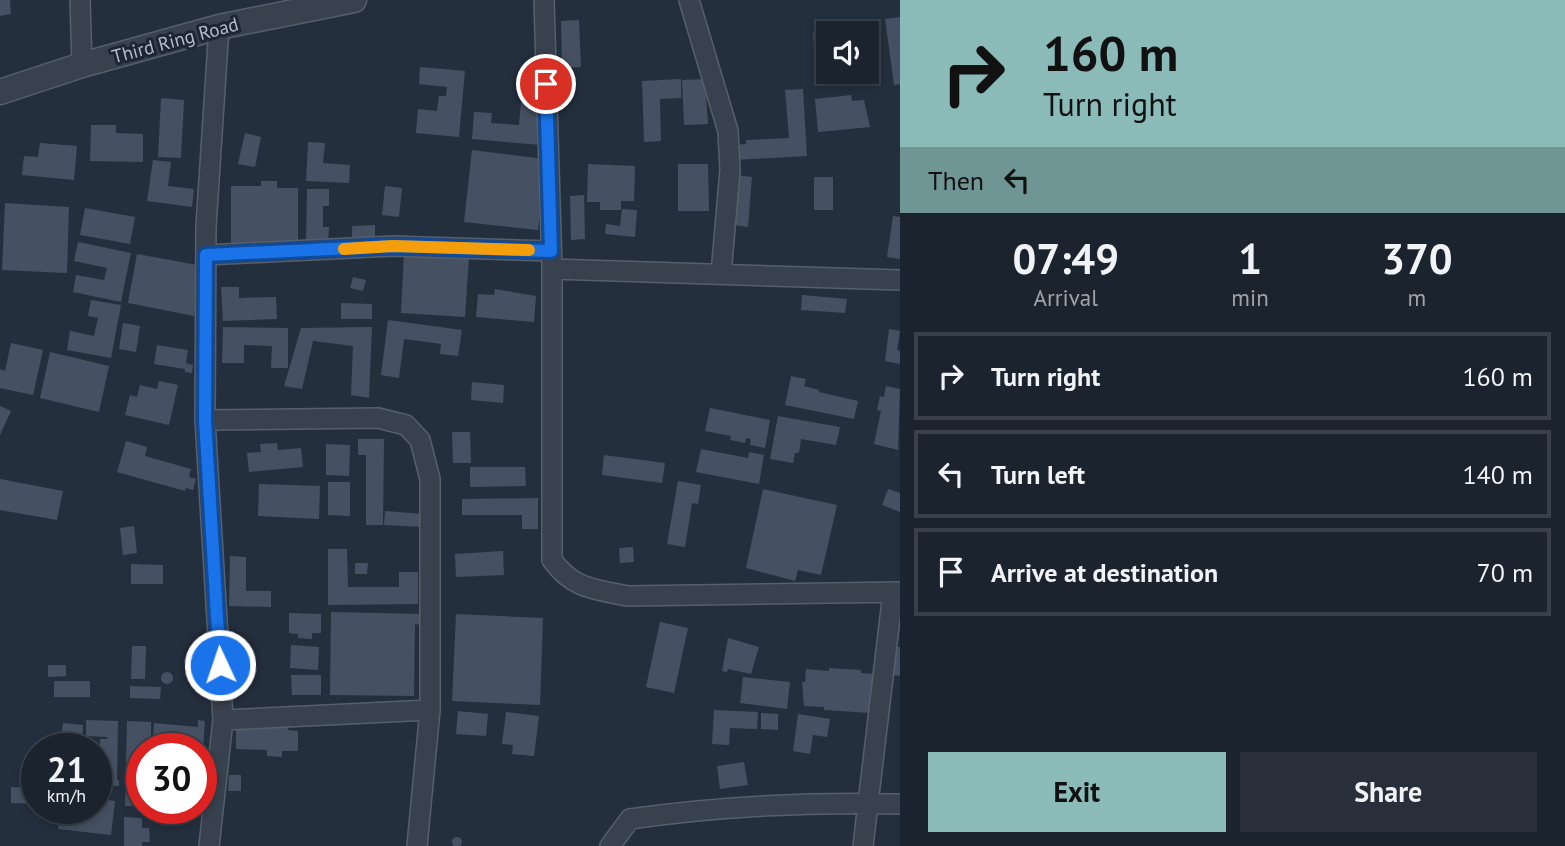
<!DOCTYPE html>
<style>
:root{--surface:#1b232e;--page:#282f3a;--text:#f1f3f6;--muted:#a0a4aa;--line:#39404a;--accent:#8bbbb9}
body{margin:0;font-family:"PT Sans",sans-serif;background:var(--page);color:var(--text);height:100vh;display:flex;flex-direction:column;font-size:26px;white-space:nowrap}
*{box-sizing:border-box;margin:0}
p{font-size:23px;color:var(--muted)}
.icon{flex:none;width:38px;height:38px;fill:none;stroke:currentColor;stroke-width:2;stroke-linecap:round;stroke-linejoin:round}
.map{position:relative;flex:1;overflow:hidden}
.drawer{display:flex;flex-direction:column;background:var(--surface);width:665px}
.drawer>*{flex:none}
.banner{background:#8bbbb9;color:#111;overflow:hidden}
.fabs{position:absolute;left:816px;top:21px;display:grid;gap:14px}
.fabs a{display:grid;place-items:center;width:63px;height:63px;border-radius:0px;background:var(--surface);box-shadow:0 4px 10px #0003,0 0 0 2px var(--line);font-size:35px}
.speed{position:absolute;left:21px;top:733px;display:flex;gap:14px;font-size:35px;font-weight:700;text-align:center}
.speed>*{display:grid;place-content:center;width:91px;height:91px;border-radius:50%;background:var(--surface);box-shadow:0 4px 10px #0003,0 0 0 2px var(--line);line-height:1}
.speed small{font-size:18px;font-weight:400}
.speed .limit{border:10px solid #d22;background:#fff;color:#111}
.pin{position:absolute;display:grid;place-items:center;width:60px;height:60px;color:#fff;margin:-30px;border:4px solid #fff;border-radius:50%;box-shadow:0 2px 7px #0007}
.me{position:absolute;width:77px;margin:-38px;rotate:357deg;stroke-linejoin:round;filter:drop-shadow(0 0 5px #0008)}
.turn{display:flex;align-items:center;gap:24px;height:147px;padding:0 28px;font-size:32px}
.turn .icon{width:91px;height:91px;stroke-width:2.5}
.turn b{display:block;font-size:49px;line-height:60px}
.then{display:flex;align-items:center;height:66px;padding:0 28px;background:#0003;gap:14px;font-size:26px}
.eta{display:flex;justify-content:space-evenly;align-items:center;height:119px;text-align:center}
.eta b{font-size:42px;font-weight:800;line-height:49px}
.button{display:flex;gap:14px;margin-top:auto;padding:14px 28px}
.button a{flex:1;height:80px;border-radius:0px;background:var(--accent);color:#111;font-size:28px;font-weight:800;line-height:80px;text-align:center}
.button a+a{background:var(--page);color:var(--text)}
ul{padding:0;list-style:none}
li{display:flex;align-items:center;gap:21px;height:88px;margin:0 14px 10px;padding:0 14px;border:4px solid var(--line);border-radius:0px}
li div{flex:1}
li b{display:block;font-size:26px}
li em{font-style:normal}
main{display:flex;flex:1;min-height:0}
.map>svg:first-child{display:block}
</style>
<main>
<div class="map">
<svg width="900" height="846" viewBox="0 0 900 846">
<rect width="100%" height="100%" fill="#242f3e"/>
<path fill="#455162" d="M0,0H10L11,14L0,16Z
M900,17V84L894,85L885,19Z
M579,20L581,67L562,68L561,21Z
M813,32H828V68H815Z
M420,67L465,71L459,137L416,133L418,109L437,111L439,96H446L447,87L419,84Z
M681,79V98L660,99L661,141L644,142L642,81Z
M705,79L708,124L684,125L682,80Z
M803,89L807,156L734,160L733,145L746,144V140L789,138L785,90Z
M851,95L852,101L864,100L870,127L818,132L815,99Z
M161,98L184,100L181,158L158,157Z
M521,102L544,104L541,145L472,139L474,112L492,113L491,123L519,125Z
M91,125H116V133L143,134V162L90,161Z
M245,133L261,137L255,167L238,164Z
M308,142L325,143L323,163L350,165L349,183L306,181Z
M40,143L77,146L74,180L22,175L24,156L38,157Z
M472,150L545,159L538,230L464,222Z
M153,160L171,162L168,186L194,189L192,207L147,201Z
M588,164L635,166L634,201H621V210H600V202H587Z
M678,164H708L709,211H678Z
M737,175L752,177L748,227L733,225Z
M814,177H833V210H814Z
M261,181H277V188H298V244L231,243V186H261Z
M385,186L402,188L399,217L382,215Z
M307,189H329V206H323V227H329L328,243H306Z
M584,195L585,239L571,240L570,196Z
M5,203L69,207L67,273L2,270Z
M85,208L135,217L130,244L80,235Z
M622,209L637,210L635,237L605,234L606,224L620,226Z
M893,216L900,217V259L887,257Z
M375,225V244H352V226Z
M78,242L131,253L121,302L73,292L76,275L104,280L107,268L74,261Z
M404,252L469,257L465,317L401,313Z
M137,254L203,266L194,316L128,303Z
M353,277L366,280L363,291L350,288Z
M221,287H239V298L276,297L277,319L223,321Z
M495,289L536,296L534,322L476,317L478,294L494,295Z
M802,295L847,299L845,313L801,310Z
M91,300L121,305L111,358L67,350L70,331L94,336L98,318L88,316Z
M341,303L372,304V319H341Z
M388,320L462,330L458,356L440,354L441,344L404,339L399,378L381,375Z
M123,323L140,326L136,352L119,349Z
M223,327L288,328V368H271L272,346L244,345V363H222Z
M372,327L369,398L351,395L353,346L313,341L302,389L284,386L301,328Z
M889,329L900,331L897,350L900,351V364L885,361Z
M11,343L43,350L33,395L0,388V369L5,371Z
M157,345L188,350L186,363L193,365L192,373L185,372V369L154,364Z
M50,352L109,366L99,412L40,398Z
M791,376L806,379L804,386L819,390V392L858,401L854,419L785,405Z
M159,381L178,385L169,425L125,415L130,395L137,397L140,385L157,389Z
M472,382L504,385L503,403L471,400Z
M886,386L900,389L898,450L874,444L881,411L877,410L880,396L884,397Z
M0,406L11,411L0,435Z
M710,408L770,420L765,448L750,445L751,439L746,438L745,443L730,440L731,436L705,431Z
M778,416L840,427L836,445L801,439L799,453H795L793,463L770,459Z
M452,432H470L471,463H453Z
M358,439H384L383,525H366V455H358Z
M126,441L147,447L145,456L191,469L189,477L196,479L193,490L186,488L185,491L117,472Z
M277,443L278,450L301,448L303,467L249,472L247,453L261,452L260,444Z
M326,444L350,445L349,476L326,475Z
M701,449L748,458L749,452L764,455L759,484L696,472Z
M604,455L665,463L662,483L602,475Z
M470,467H525L526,486L470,487Z
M0,479L63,491L57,520L0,510Z
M678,481L701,485L698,504L692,503L685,547L667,544Z
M328,482H350V516L328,515Z
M259,484L320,486L319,519L258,516Z
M763,489L837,505L821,575L798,570L795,581L746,568Z
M888,489L900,493V512L882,505Z
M538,498V529H522V515H462V499Z
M385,511L423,514V527L384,525Z
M134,526L137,553L123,555L120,528Z
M633,547L634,562L620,563L619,548Z
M328,549H347L348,587H399V572H418V604L328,605Z
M503,551L504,575L456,577L455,554Z
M230,556L246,557V591H271V607L229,606Z
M355,563H368L367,574H355Z
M131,564L163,565V584H131Z
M331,612L422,614V625L415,624L414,696L330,695Z
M289,613L321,614V633H312V639L298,638V634L289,633Z
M456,614L543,618L540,705L452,701Z
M660,622L688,628L674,693L646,687Z
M728,638L759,647L751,674L728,669L727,672L722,671Z
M291,645L319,647L318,670L290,668Z
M132,646H146L145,679H131Z
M895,647H900V676L893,675Z
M48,665H66V676L48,677Z
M829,668L861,670V673L873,674L870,713L824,710V707L804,706L802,682H805L806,669L829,671Z
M161 678a6 6 0 1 1 12 0a6 6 0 1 1-12 0Z
M291,675H321V695H292Z
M743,677L790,682L787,709L740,703Z
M54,681H90V697H54Z
M130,686L161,687L160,699L130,698Z
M714,710L758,712L757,729L730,728L729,745L712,744Z
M458,711L488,714L486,736L456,734Z
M506,712L539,716L534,756L512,754L513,745L502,744Z
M761,713L778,714V730L761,729Z
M798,714L830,719L827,737L813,735L810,754L793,751Z
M86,720L118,721L117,780H119V786L99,785L100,739H107V737L86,736Z
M198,720L205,721L203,749H185V741L153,739L154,723L198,727Z
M127,721L151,722V749H142L141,806H125Z
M288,721V730L298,731V751H282V757L267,756V750L236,749V726Z
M63,723L83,725L82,741H79L78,749H60Z
M159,741L184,743V749H158Z
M744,762L748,785L720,789L717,766Z
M229,775H241V791H228Z
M11,787L37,788V804L11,803Z
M96,798L115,801L111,835L58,829L61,808H96Z
M124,817L142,818V828H149L150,842H142V846H124Z
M452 842a5 5 0 1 1 10 0a5 5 0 1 1-10 0Z"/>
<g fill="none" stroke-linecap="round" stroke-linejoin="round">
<g stroke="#565f6c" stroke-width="22">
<path id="minor" d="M80,0L82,65
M544,0L552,269V560C573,589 594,589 627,596L900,592
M689,0L728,131L730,170L721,274
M206,255L393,246L551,251
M552,269L900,280
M205,420L378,418L406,425L420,440L430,479V710L417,846
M223,720L430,710
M209,846L223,720L205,420L206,226L219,27
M610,846L630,819C719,806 810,802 900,804
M863,846L893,592"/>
</g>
<g stroke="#565f6c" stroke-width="27">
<path id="tertiary" d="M0,92L82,65L219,27L354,0"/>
</g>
<use href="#minor" stroke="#38414e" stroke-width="19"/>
<use href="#tertiary" stroke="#38414e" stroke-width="24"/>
</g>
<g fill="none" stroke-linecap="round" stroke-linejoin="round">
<g stroke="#114b97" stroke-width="18">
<path id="route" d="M220,665L205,420L206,255L393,246L551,251L546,84"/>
</g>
<use href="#route" stroke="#1a73e8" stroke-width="12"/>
<path stroke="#f59e0b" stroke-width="12" d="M344,249L393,246L529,250"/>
</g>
<g text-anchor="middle" stroke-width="6" stroke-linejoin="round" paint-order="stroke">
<g font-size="19" fill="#b4bcc9" stroke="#1d2633">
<text transform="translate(175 40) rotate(-15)" y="7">Third Ring Road</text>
</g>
</g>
</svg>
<div class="fabs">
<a><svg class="icon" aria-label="sound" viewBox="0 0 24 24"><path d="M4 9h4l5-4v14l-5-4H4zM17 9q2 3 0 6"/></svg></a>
</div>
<div class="speed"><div>21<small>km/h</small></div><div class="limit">30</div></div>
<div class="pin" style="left:546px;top:84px;background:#d93025"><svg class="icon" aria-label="arrive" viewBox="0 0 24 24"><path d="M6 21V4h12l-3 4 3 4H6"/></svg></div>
<svg class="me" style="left:220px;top:665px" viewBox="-20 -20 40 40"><circle r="17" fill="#1a73e8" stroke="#fff" stroke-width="3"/><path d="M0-11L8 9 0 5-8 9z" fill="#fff"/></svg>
</div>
<section class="drawer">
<div class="banner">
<div class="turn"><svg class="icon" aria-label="right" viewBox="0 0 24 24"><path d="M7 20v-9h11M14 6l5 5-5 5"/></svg><div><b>160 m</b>Turn right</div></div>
<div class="then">Then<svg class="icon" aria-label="left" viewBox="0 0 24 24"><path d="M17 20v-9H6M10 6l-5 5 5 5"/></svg></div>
</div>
<div class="eta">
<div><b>07:49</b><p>Arrival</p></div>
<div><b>1</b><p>min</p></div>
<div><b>370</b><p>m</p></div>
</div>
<ul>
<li><svg class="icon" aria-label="right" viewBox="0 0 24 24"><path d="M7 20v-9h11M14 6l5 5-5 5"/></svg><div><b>Turn right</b></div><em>160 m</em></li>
<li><svg class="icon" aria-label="left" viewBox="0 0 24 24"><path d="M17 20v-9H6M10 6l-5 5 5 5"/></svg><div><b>Turn left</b></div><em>140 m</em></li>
<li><svg class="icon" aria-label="arrive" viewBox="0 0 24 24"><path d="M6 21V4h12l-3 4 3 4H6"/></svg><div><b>Arrive at destination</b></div><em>70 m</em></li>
</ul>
<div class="button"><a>Exit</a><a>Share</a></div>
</section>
</main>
